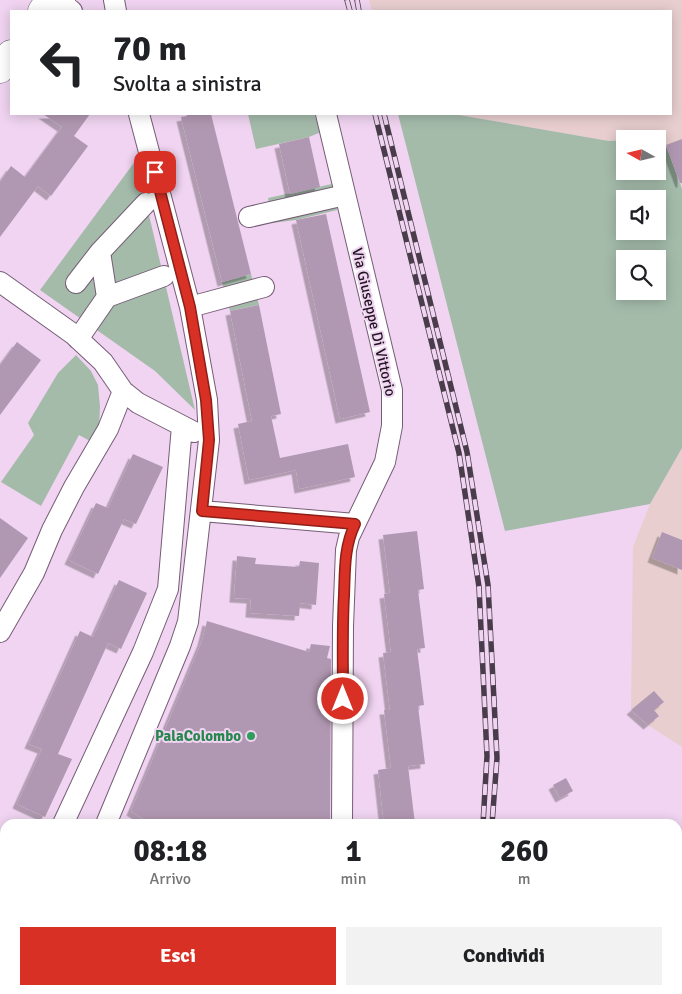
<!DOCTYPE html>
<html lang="it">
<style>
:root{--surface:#fff;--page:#f2f2f2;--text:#202124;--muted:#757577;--accent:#d93025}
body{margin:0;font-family:Signika,sans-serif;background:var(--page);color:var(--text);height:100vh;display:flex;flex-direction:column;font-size:19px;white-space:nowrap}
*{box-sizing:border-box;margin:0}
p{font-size:16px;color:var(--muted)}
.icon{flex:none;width:28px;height:28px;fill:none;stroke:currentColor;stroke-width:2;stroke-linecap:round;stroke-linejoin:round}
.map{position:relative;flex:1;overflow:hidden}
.side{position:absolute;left:0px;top:819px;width:682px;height:176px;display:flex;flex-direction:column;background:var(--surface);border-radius:15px 15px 0 0;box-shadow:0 2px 12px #0003}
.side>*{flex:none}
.hud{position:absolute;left:10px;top:10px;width:662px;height:105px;border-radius:0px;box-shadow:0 2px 12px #0003;background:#fff;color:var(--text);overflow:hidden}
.needle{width:32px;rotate:278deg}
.tools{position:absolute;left:616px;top:130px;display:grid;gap:10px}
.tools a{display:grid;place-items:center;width:50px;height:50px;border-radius:0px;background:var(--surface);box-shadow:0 2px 12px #0003;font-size:25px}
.pin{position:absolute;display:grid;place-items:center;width:42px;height:42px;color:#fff;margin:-21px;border-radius:10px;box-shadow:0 2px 8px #0006}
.me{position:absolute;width:55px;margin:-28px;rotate:0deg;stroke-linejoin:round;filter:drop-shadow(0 0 4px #0008)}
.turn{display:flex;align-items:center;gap:18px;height:105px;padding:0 20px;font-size:22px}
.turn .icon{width:65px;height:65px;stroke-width:2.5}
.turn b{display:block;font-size:35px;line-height:42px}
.eta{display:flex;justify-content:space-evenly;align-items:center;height:85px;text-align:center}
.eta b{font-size:30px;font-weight:800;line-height:35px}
.button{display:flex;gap:10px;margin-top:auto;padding:10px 20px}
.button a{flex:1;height:58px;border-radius:0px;background:var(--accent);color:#fff;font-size:20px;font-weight:800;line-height:58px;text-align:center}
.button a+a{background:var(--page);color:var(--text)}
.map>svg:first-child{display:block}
</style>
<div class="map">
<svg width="682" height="994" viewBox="0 0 682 994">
<defs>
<filter id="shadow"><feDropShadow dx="-4.5" dy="4.5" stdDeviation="0" flood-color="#0004"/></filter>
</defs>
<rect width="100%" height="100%" fill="#f0d4f1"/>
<path fill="#e8cecf" d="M369,0H682V188L659,137L609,141L453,114H671V11H372Z
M682,448V747L648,725L631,710L633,547L650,504Z
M682,965V994H570L580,990H678V966Z"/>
<path fill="#a4bbaa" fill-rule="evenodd" d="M248,114H314L321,132L309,137L256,149Z
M398,114H453L609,141L625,140V171H658V139H637L659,137L666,145L682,189V448L650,504L505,531ZM625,199H658V231H625ZM625,259H658V291H625Z
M136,160L195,410L155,371L40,290Z
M332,184L337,210L296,220L272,223L268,198Z
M251,274L259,305L230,311L222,282Z
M76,355L91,371L98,385L100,407L99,427L90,441L79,435L41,506L1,482L34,435L28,423L58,373Z"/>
<path fill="#b198b2" filter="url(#shadow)" d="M43,114H90L74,136L88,146L51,196L38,186L0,237V182L11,166L25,177L62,127Z
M186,114H211L251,274L222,282L181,117L187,116Z
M309,137L320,187L290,194L279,144Z
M682,139V183H680L666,145Z
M326,214L370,412L340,419L296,220Z
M259,305L281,414L271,416L280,458L348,444L355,477L299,489L296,470L249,480L238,424L252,421L230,311Z
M17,342L41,360L0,415V365Z
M133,454L163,467L136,524L124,519L98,574L69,560L96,503L108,508Z
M0,518L28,538L0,578Z
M417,531L424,589L418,590L425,648L417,649L424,705L418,706L425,764L408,766L415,824H384L378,770L391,768L384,710H390L383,653L391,652L384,594L390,593L383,535Z
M662,532L682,540V570L652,558Z
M237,556L256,558L255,564L299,567L300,561L319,563L316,605L300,603L299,616L250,613L251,599L234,598Z
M119,580L147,593L121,649L108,643L58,754L72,759L45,817L17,804L42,749L29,744L80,631L93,637Z
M207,621L309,652L311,644L330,646L327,658L331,659L330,824H151L131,811L202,641Z
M654,691L664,702L654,710L659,716L648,725L631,710Z
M566,778L573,791L560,798L553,785Z"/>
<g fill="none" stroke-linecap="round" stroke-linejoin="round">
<g stroke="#755d76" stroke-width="22">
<path id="street" d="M64,0L67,7L72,11
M114,0L116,11
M326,114L392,390V426L385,462L349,537L346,550L343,626L342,824
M249,217L345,195
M0,282L73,334L103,362L123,391L138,403L194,432
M76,283L100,252
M107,297L100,252L146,203
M190,307L264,287
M78,339L107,297L164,276
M202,511L355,524
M0,632L34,573L52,530L74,487L108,429L123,391
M63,824L143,652L168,589L182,426
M106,824L180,646L188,622L209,440L207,400L190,307L139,114
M0,958L5,947
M0,980L5,983
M18,994L20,990
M195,994L196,990
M337,994L338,990"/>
</g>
<g stroke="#755d76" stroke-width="29">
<path id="secondary" d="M42,11L50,0
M0,69L11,54"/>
</g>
<use href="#street" stroke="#fff" stroke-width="20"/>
<use href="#secondary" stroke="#fff" stroke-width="28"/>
<g stroke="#4a3d4b" stroke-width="5.5">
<path id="rail" d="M347,0L350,11
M357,0L359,11
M375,114L459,453L479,587L487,756L483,824
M384,114L467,452L488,585L497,758L492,824
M461,994L462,990
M471,994V990"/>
</g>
<use href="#rail" stroke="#f0d4f1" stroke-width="4" stroke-dasharray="11" stroke-linecap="butt"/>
</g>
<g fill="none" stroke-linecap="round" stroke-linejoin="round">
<g stroke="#8d1f18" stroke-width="12">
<path id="route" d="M155,172L190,307L206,400L209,440L202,511L355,524C344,547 345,570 344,595C342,630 343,665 343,699"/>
</g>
<use href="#route" stroke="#d93025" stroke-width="9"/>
</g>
<circle fill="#2e9e5b" stroke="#f0d4f1" stroke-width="2" cx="251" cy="736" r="5"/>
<g text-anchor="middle" stroke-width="4" stroke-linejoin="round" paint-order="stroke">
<g font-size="15" fill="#1e151f" stroke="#f0d4f1">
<text transform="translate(374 322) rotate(77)" y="5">Via Giuseppe Di Vittorio</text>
</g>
<g font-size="15" font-weight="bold" fill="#27864d" stroke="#f0d4f1" text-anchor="end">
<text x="241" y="741">PalaColombo</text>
</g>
</g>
</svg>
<div class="tools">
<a><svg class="needle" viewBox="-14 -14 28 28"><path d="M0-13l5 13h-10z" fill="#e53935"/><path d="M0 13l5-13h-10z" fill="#757577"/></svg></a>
<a><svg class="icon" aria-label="sound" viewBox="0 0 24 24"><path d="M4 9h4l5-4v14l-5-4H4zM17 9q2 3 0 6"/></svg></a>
<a><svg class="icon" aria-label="search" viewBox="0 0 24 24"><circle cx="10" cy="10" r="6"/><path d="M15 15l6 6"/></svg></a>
</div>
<div class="pin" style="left:155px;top:172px;background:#d93025"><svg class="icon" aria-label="arrive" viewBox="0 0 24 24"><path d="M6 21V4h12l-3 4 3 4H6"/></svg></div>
<svg class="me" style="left:343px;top:699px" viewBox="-20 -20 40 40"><circle r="17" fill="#d93025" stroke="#fff" stroke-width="3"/><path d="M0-11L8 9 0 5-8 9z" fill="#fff"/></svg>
<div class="hud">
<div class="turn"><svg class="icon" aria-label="left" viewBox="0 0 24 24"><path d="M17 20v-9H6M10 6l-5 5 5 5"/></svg><div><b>70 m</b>Svolta a sinistra</div></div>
</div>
<section class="side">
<div class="eta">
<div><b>08:18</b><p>Arrivo</p></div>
<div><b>1</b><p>min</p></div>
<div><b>260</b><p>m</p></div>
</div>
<div class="button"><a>Esci</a><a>Condividi</a></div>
</section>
</div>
